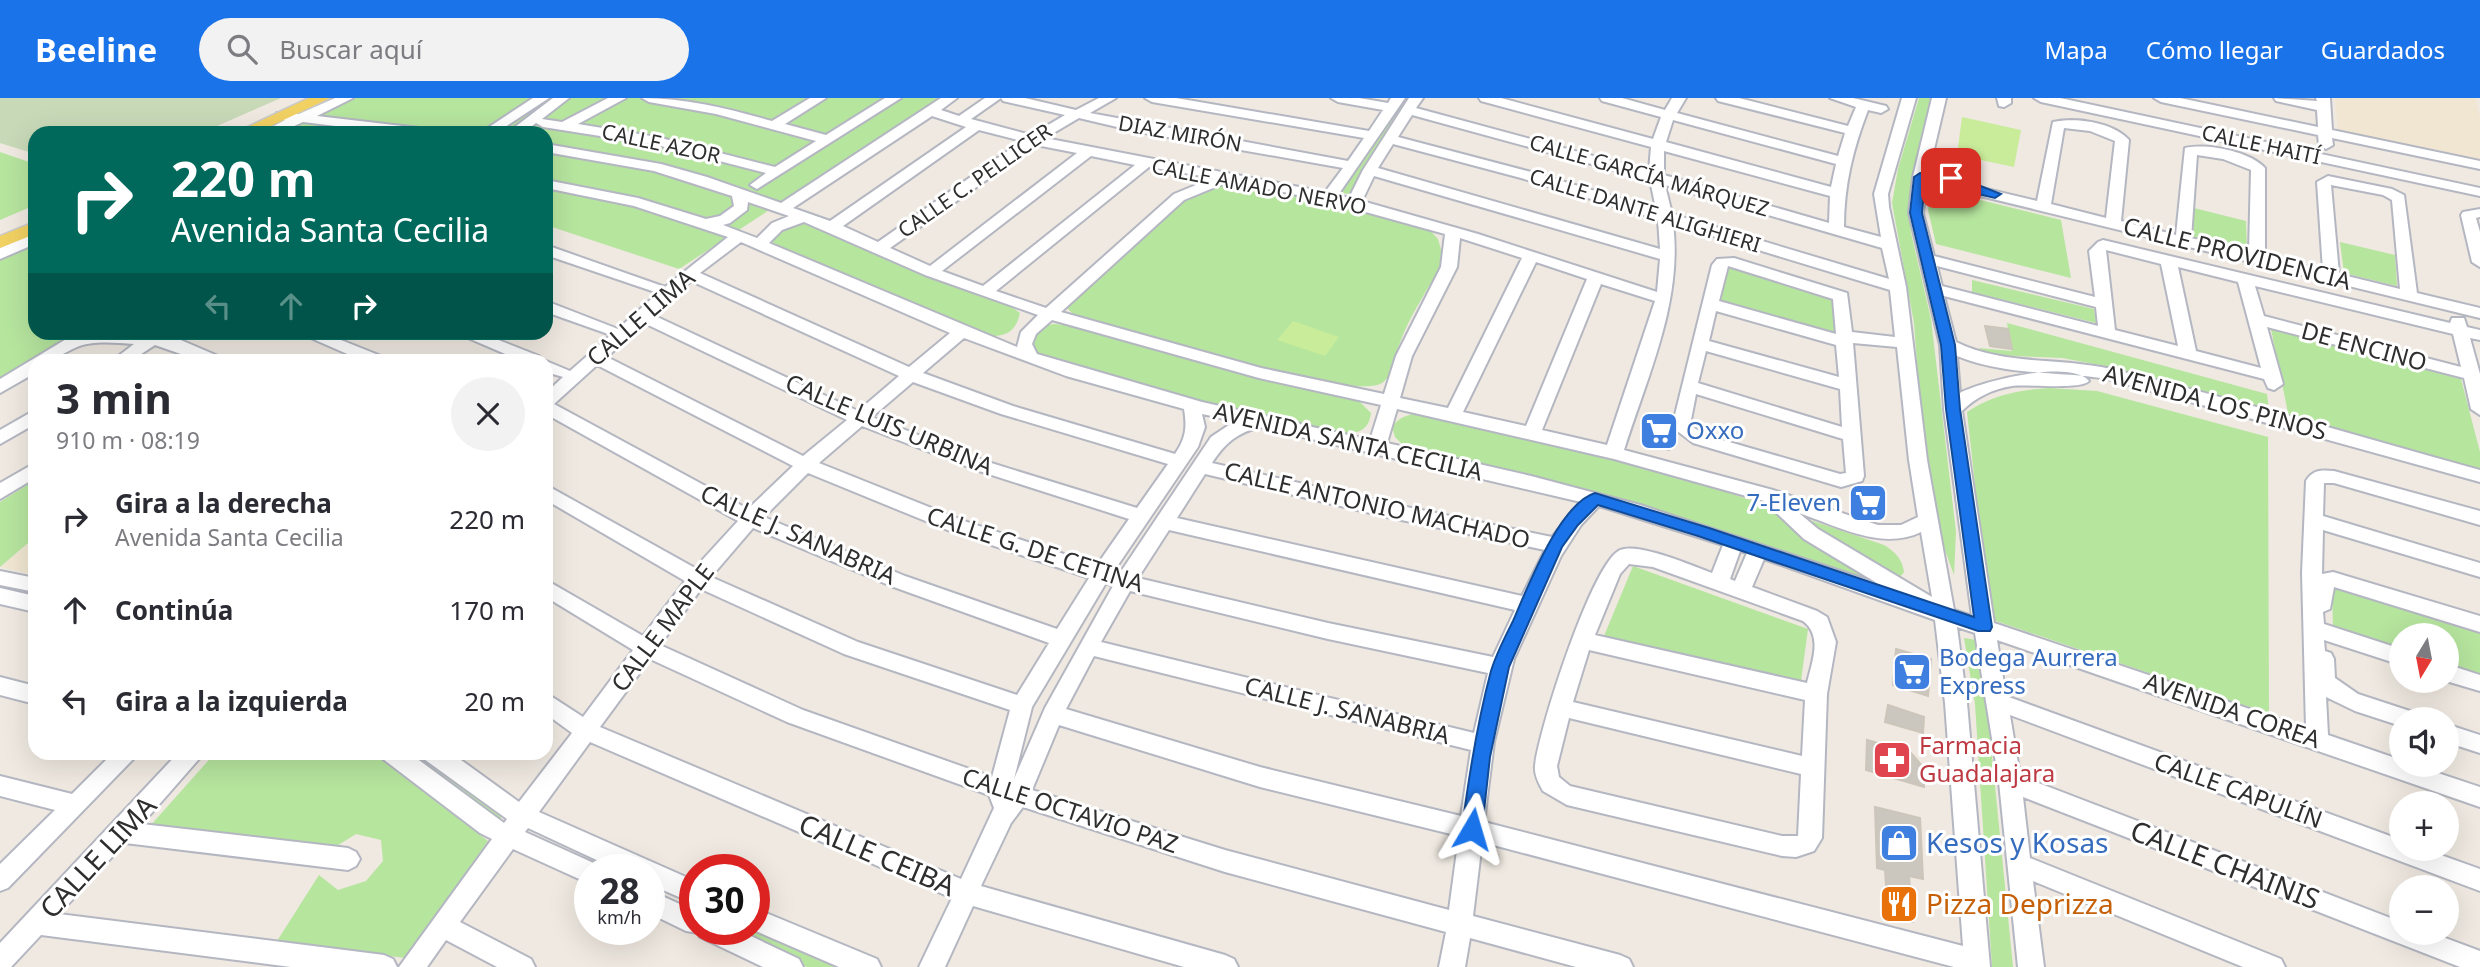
<!DOCTYPE html>
<html lang="es">
<meta charset="utf-8">
<style>
:root{--surface:#fff;--page:#f2f2f3;--text:#2b2b33;--muted:#7c7c81;--accent:#1a73e8}
body{margin:0;font-family:"Noto Sans",sans-serif;background:var(--page);color:var(--text);height:100vh;display:flex;flex-direction:column;font-size:26px;white-space:nowrap}
*{box-sizing:border-box;margin:0}
p{font-size:23px;color:var(--muted)}
.icon{flex:none;width:38px;height:38px;fill:none;stroke:currentColor;stroke-width:2;stroke-linecap:round;stroke-linejoin:round}
.map{position:relative;flex:1;overflow:hidden}
.side{position:absolute;left:28px;top:256px;width:525px;height:406px;display:flex;flex-direction:column;background:var(--surface);border-radius:21px;box-shadow:0 7px 28px #0002}
.side>*{flex:none}
.top-card{position:absolute;left:28px;top:28px;width:525px;height:214px;border-radius:21px;box-shadow:0 7px 28px #0002;background:#00695c;color:#fff;overflow:hidden}
.needle{width:46px;rotate:190deg}
.controls{position:absolute;left:2389px;top:525px;display:grid;gap:14px}
.controls a{display:grid;place-items:center;width:70px;height:70px;border-radius:50%;background:var(--surface);box-shadow:0 7px 28px #0002;font-size:35px}
.speed{position:absolute;left:574px;top:756px;display:flex;gap:14px;font-size:35px;font-weight:700;text-align:center}
.speed>*{display:grid;place-content:center;width:91px;height:91px;border-radius:50%;background:var(--surface);box-shadow:0 7px 28px #0002;line-height:1}
.speed small{font-size:18px;font-weight:400}
.speed .limit{border:10px solid #d22;background:#fff;color:#111}
.pin{position:absolute;display:grid;place-items:center;width:60px;height:60px;color:#fff;margin:-30px;border-radius:14px;box-shadow:0 4px 10px #0006}
.me{position:absolute;width:77px;margin:-38px;rotate:7deg;stroke-linejoin:round;filter:drop-shadow(0 0 5px #0008)}
.turn{display:flex;align-items:center;gap:24px;height:147px;padding:0 28px;font-size:32px}
.turn .icon{width:91px;height:91px;stroke-width:2.5}
.turn b{display:block;font-size:49px;line-height:60px}
.lanes{display:flex;align-items:center;height:66px;padding:0 28px;background:#0003;justify-content:center;gap:35px;direction:ltr}
.lanes .off{opacity:.35}
.round{display:grid;place-items:center;flex:none;width:74px;height:74px;border-radius:37px;background:var(--page)}
.summary{display:flex;align-items:center;justify-content:space-between;height:119px;padding:0 28px}
h1{font-size:42px;font-weight:700;line-height:52px}
ul{padding:0;list-style:none}
li{display:flex;align-items:center;gap:21px;height:91px;padding:0 28px}
li div{flex:1}
li b{display:block;font-size:26px}
li em{font-style:normal}
header{display:flex;align-items:center;gap:42px;box-sizing:border-box;height:98px;padding:0 35px;background:var(--accent);color:#fff}
header strong{font-size:33px}
nav{display:flex;gap:38px;margin-inline-start:auto;font-size:24px}
.search{width:490px;height:63px;background:var(--page);display:flex;align-items:center;gap:18px;box-sizing:border-box;padding:0 24px;border-radius:38px;color:var(--muted);font-size:26px}
.map>svg:first-child{display:block}
</style>
<header>
<strong>Beeline</strong>
<div class="search"><svg class="icon" aria-label="search" viewBox="0 0 24 24"><circle cx="10" cy="10" r="6"/><path d="M15 15l6 6"/></svg>Buscar aquí</div>
<nav><a>Mapa</a><a>Cómo llegar</a><a>Guardados</a></nav>
</header>
<div class="map">
<svg width="2480" height="869" viewBox="0 0 2480 869">
<rect width="100%" height="100%" fill="#efe9e1"/>
<path fill="#f0e6d1" d="M2335,0H2475L2480,19V65L2338,33Z
M35,439V477L1,469Z"/>
<path fill="#b6e59e" d="M334,0H941L679,171L546,127V35H256Z
M1403,0H1409L1354,93L1351,96L1341,95Z
M1919,0H1932L1926,43L1908,105L1911,135L1931,221L1956,434L1954,477L1937,430L1919,293L1914,225L1892,105L1898,71Z
M0,54L35,66V107L0,122Z
M1235,86L1303,99L1428,130L1438,141L1444,162C1429,190 1409,218 1399,247C1395,258 1393,278 1382,285C1352,304 1123,233 1077,220L1065,208L1185,100L1214,89Z
M1932,90L2061,122L2071,180L1936,146L1928,112Z
M2194,110L2246,123L2247,152L2193,139Z
M799,126H810L924,176L1010,208L1020,215C1017,229 1010,237 995,238C979,238 963,229 949,224C890,201 833,173 775,147L772,143C777,131 787,128 799,126Z
M35,134V234L157,235L149,239L81,236L0,285V149Z
M2340,144L2395,157L2397,188L2344,175Z
M1729,169L1832,200L1835,234L1720,203Z
M1972,182L2094,211L2096,225L1972,194Z
M2007,225L2267,296L2269,313L2105,268L2062,260L1991,257L1978,250L2012,253Z
M1054,226L1067,227L1225,271L1359,303L1371,315C1369,332 1359,335 1344,336L1203,306L1041,259L1031,253L1028,240L1042,228Z
M2271,231L2461,281L2480,354V373L2289,320Z
M2049,290L2097,293L2268,339L2269,616L1990,521L1967,314C1993,297 2018,292 2049,290Z
M1418,315L1594,355L1685,380L1884,447C1895,454 1902,460 1904,474C1894,488 1883,486 1866,483L1689,422L1575,388L1402,346L1395,339L1392,329C1399,319 1407,317 1418,315Z
M35,382V439L0,469V404Z
M1633,468L1808,531L1801,583L1604,538Z
M2332,487L2480,533V580L2447,569L2446,537H2401V554L2333,532Z
M1964,540L1977,542L1988,617L2013,869H1992L1975,606Z
M371,654L488,743L405,860L277,843L319,777L338,792L366,783L383,763L381,742L356,736L335,749L150,728L215,655Z
M403,655H421L502,718L496,728Z
M724,831H754L837,869H807Z"/>
<path fill="#c8d9b8" d="M0,0H281L201,35H35V56L0,45Z"/>
<path fill="#c9ec9a" d="M1962,19L2021,32L2014,69L1957,57Z
M1293,223L1339,239L1325,258L1277,242Z"/>
<path fill="#cbc7bf" stroke="#cbc5ba" stroke-width="2" d="M1985,228L2008,231L2012,251L1990,248Z
M1652,323L1665,327L1674,339L1669,352L1644,345Z
M1869,395L1884,397L1885,413L1877,417L1850,413L1854,397Z
M1896,551L1931,561L1928,598L1893,587Z
M1888,607L1924,619L1923,635L1885,624Z
M1867,642L1910,654L1924,670V689L1866,672Z
M1875,709L1920,720L1923,781L1909,778L1913,824L1888,819L1885,772L1877,770Z"/>
<g fill="none" stroke-linecap="round" stroke-linejoin="round">
<g stroke="#b4b7c1" stroke-width="4">
<path id="minor" d="M335,0H353L317,18L428,31L435,35H393L303,24L279,35H261L285,22L277,21V15L299,16Z
M533,0H549L496,35H480Z
M553,0H569L542,21L562,24L608,0H626L578,26L657,39L775,69L816,43L716,16L649,4L642,0C687,0 729,11 772,23L810,0H826L785,26L826,37L885,0H901L757,91L750,87L766,75L657,47L543,29L536,25L523,35H507Z
M941,0H957L941,12L959,18L985,0H1001L971,21L1031,37L1065,17L1003,3L1001,0H1025L1076,12L1099,0H1116L1090,15L1348,63L1364,40L1152,4L1145,0H1176L1369,33L1383,12L1338,4L1331,0H1359L1388,5L1391,0H1405L1338,97L1349,100L1363,72L1409,0H1423L1416,10L1649,73L1651,49L1481,3L1479,0H1501L1653,41L1661,19L1602,3L1600,0H1622L1665,12L1672,0H1686L1677,15L1838,58L1845,35L1718,3L1716,0H1739L1848,28L1856,9L1830,0H1853L1886,8L1888,11L1881,15L1868,12C1853,51 1844,87 1844,129L1881,139L1874,96L1902,0H1916L1888,96L1889,109L1906,189L1927,362L1954,512L1972,518L1944,311L1940,247L1909,115L1913,79L1932,0H1946L1928,77L2037,103L2053,24C2076,19 2113,24 2129,42L2121,123L2176,137L2185,50C2207,45 2249,53 2265,70V158L2323,172L2317,84L2328,78L2392,91L2404,97L2417,195L2480,210V220L1927,85L1923,115L1934,158L2095,199L2089,153L2098,144L2103,142L2450,225L2452,220H2464L2467,229L2480,232V242L2470,240L2480,276V317L2471,311L2464,280L2267,229L2283,286L2274,292L2268,290L2264,281L1944,198L1956,244C2005,268 2059,259 2111,271C2235,301 2357,338 2480,372V384L2108,281C2058,273 2005,278 1957,258L1960,295C1983,283 2070,261 2089,283C2081,292 2028,286 2012,288C1993,291 1976,299 1962,313L1994,525L2306,630L2302,475L2306,383C2313,371 2322,372 2334,373L2480,413V427L2334,385H2324L2323,418L2480,465V479L2323,432L2322,476L2333,474L2480,518V534L2334,489L2330,511L2323,514L2324,526L2401,551V567L2324,542L2325,553L2331,555L2334,561L2335,580L2358,596L2416,615L2419,621H2401V628L2355,613L2326,599L2328,637L2401,662V667H2414L2480,689V709L1997,542L2006,598L2401,742V751H2424L2480,771V793L2010,617L2020,678L2401,824V835H2432L2480,853V869H2460L2023,699L2030,760L2281,861L2285,869H2243L2033,783L2044,869H2018L1999,684L1975,535L1957,529L1967,605L1990,869H1954L1482,744L1473,818L1620,857L1629,861L1633,869H1576L1470,840L1465,869H1439L1446,834L1225,774L1023,709L1011,725L981,788L1225,857L1234,861L1238,869H1184L973,808L945,869H919L952,800L590,644L539,714L695,783V806L649,786V772H618L528,730L525,734L598,767L600,772H590V786L513,751L460,824L531,861L535,869H497L446,842L427,869H399L492,741L480,735L383,661L380,654H408L504,725L507,721L424,661L421,654H450L519,704L572,635L546,616V595L583,619L633,552L546,499V482L643,538L685,483L546,402V387L695,470L738,423L546,316V295L563,279L546,274V263L570,273L611,237L546,214V203L618,231L658,195L546,157V147L665,189L728,139L634,108L546,90V82L638,100L706,121L720,118L734,108L732,98L654,73L546,54V46L661,66L707,79L781,105ZM1412,17L1650,82L1656,111L1531,74L1398,39ZM932,18L966,29L830,123L793,110ZM1079,20L1134,33L1343,70L1325,94L1045,40ZM1673,22L1836,66L1831,89L1666,44ZM2064,30L2090,33L2115,43L2106,120L2051,106ZM979,32L1022,43L878,144L843,128ZM1393,46L1521,80L1658,121L1660,151L1378,70ZM1036,47L1077,55L930,168L890,150ZM1664,53L1830,98L1829,125L1664,77ZM2197,57L2223,61L2251,72L2249,154L2191,140ZM1091,58L1135,67L983,188L942,173ZM1149,69L1213,80L1174,96L1046,210L996,193ZM1374,78L1660,161L1657,194L1478,136L1362,103ZM1230,83L1326,103L1445,136L1441,169L1396,258L1384,296L1261,270L1061,214L1184,102ZM1665,87L1882,150L1889,181L1672,116ZM2331,87L2383,97L2392,102L2400,191L2339,176ZM748,104L789,118L772,125L757,140L723,127L730,125L747,112ZM804,124L925,177L1038,217L1021,234L1017,249L769,145L782,132ZM1673,126L1890,192L1895,239L1852,234L1847,195L1734,160L1717,161L1712,167L1672,329L1693,345L1841,389L1862,383L1864,378L1853,245L1897,249L1909,362L1918,419L1901,427H1878L1773,392L1624,352C1647,279 1683,203 1673,126ZM1460,140L1522,160L1448,310L1400,300L1412,258L1457,169ZM741,144L950,235L909,269L700,175ZM2106,152L2161,166L2178,248L2115,232ZM1536,164L1587,181L1526,328L1463,314ZM1728,168L1833,201L1836,236L1719,203ZM1937,168L2096,209L2098,228L1942,188ZM2178,169L2238,184L2261,270L2196,253ZM691,183L899,278L858,313L653,217ZM1601,186L1655,203L1607,347L1542,332ZM2255,188L2453,236L2461,269L2264,218ZM1716,213L1836,247L1839,279L1709,243ZM1052,222L1259,280L1381,307L1370,342L1202,304L1037,256L1032,246L1036,236ZM644,225L847,322L803,358L607,259ZM964,240L1066,278L1184,311C1187,329 1186,340 1175,356L1013,308L923,275ZM1706,253L1840,291L1842,329L1698,285ZM597,267L793,368L748,411L554,306ZM913,284L1001,316L1168,366L1137,410L988,364L872,319ZM1696,296L1843,341L1846,375L1840,376L1705,337L1690,327ZM1397,311L1614,361L1764,403L1804,441L1877,485L1640,407L1531,378L1387,345ZM1202,316L1235,323L1211,339L1120,475L1114,473L1198,349L1205,329ZM862,328L976,372L1129,421L1097,467L964,423L819,365ZM1260,329L1581,404L1552,439L1387,405L1212,365C1225,345 1237,335 1260,329ZM808,375L950,433L1089,480L1057,531L905,478L764,419ZM1205,376L1387,419L1545,452L1522,498L1177,420ZM1599,408L1723,447L1712,475C1693,468 1638,444 1620,452C1592,465 1538,634 1535,668C1534,677 1539,686 1543,693L1567,707L1782,758L1796,759L1814,753L1822,740L1827,596L1836,544L1827,519L1817,513L1752,489L1764,461L1935,522L1945,605L1963,848L1484,724L1494,644L1514,561L1561,458L1581,427ZM1799,415C1837,428 1882,453 1921,434L1932,499L1818,431ZM753,430L891,488L1049,545L1017,597L858,544L711,479ZM1169,432L1515,512L1493,559L1328,525L1138,480ZM1740,453L1747,455L1735,483L1730,481ZM1629,466L1653,469L1803,523C1823,538 1812,564 1807,585L1595,537L1620,476ZM1106,485L1113,488L1045,610L1014,681L1032,609ZM701,491L844,556L1010,612L992,679L803,612L660,547ZM1130,493L1328,541L1488,575L1474,635L1101,544ZM1589,552L1805,602L1802,658L1573,604ZM1094,558L1471,652L1461,718L1260,669L1066,611ZM650,561L787,624L989,697L994,710L961,781L600,629ZM1569,620L1801,676L1798,738H1782L1570,688L1559,679L1557,668ZM1059,627L1260,689L1459,738L1449,812L1225,752L1032,692Z
M1997,0H2011V5L2004,9L1999,8Z
M2034,0H2060L2480,90V98L2041,4Z
M2154,0H2180L2318,29L2317,12L2276,3L2274,0L2317,3L2316,0H2330L2332,32L2480,63V71L2332,40L2333,47L2326,51L2319,47L2318,37L2161,4Z
M2480,111V119L2476,120L2480,134V169L2472,164L2461,117L2463,114Z
M35,135V146L0,161V150Z
M153,234L176,240L218,258L220,262H198L155,247L132,262H113L134,246C116,245 94,242 77,249C59,257 57,262 35,262V275L0,295V281L68,240L99,235Z
M297,234H321L381,258L383,262H361Z
M454,234H478L539,258L541,262H519Z
M35,312V326L0,346V332Z
M35,365V380L0,401V385Z
M0,473L35,480V494L0,487Z
M0,490L35,498V514L0,506Z
M2446,566L2480,577V593L2446,583Z
M0,579L35,588V606L0,597Z
M2446,626L2480,637V655L2446,644Z
M114,654H140L8,790L0,793V766L55,712L0,698V678L72,696Z
M179,654H205L142,726L348,750L356,754L360,761L356,768L348,772L125,745L59,816L384,857L393,861L397,869H291L41,837L11,869H0V845Z
M649,792L695,813V831H736L799,861L803,869H763L700,839L698,835L686,833L649,815Z
M754,810L877,861L881,869H839L751,831H754Z"/>
</g>
<g stroke="#c9c9c9" stroke-width="3">
<path id="major" d="M309,0H330L256,35H235Z
M35,124V136L0,150V138Z"/>
</g>
<use href="#minor" fill="#fff" fill-rule="evenodd"/>
<use href="#major" fill="#f2d163" fill-rule="evenodd"/>
</g>
<path fill="#1a73e8" stroke="#114b97" stroke-width="2" d="M1920,75L1946,83V78H1955L2001,96L1995,100L1925,84L1922,115L1955,247L1960,311L1992,529L1990,533H1978L1698,438L1598,407L1578,427L1562,449L1509,569L1490,659L1482,731L1479,737L1472,739L1465,737L1462,731C1469,677 1477,625 1491,573C1496,556 1505,539 1513,523C1527,491 1559,406 1595,395L1709,430L1974,519L1946,311L1941,247L1910,115L1914,79Z"/>
<defs>
<g id="supermarket-square" transform="scale(2.0125)"><rect x="-9" y="-9" width="18" height="18" rx="4" fill="#3f7fe0" stroke="#fff"/><path d="M-6-5.5h2.5l.6 2H6L4.5 2H-2.5L-4.4-4H-6ZM-1.5 3.2a1.3 1.3 0 1 0 .1 0ZM3 3.2a1.3 1.3 0 1 0 .1 0Z" fill="#fff"/></g>
<g id="pharmacy-square" transform="scale(2.0125)"><rect x="-9" y="-9" width="18" height="18" rx="4" fill="#e0444e" stroke="#fff"/><path d="M-2-6h4v4h4v4h-4v4h-4v-4h-4v-4h4Z" fill="#fff"/></g>
<g id="shop-square" transform="scale(2.0125)"><rect x="-9" y="-9" width="18" height="18" rx="4" fill="#3f7fe0" stroke="#fff"/><path d="M-5-2.5h2.3a2.7 3.5 0 0 1 5.4 0H5L5.5 6h-11ZM-1.5-2.5h3a1.5 2.3 0 0 0-3 0Z" fill="#fff"/></g>
<g id="restaurant-square" transform="scale(2.0125)"><rect x="-9" y="-9" width="18" height="18" rx="4" fill="#e8710a" stroke="#fff"/><path d="M-5-6h1v4h1v-4h1v4h1v-4h1v5L-1.5 .5V6h-2V.5L-5-1ZM5-6V6H3V1.5H1.5Q1.5-4 5-6Z" fill="#fff"/></g>
</defs>
<g fill-rule="evenodd">
<use href="#supermarket-square" x="1659" y="333"/>
<use href="#supermarket-square" x="1868" y="405"/>
<use href="#supermarket-square" x="1912" y="574"/>
<use href="#pharmacy-square" x="1892" y="662"/>
<use href="#shop-square" x="1899" y="745"/>
<use href="#restaurant-square" x="1899" y="806"/>
</g>
<g text-anchor="middle" stroke-width="6" stroke-linejoin="round" paint-order="stroke">
<g font-size="21" fill="#2e2e2e" stroke="#fff">
<text transform="translate(1180 36) rotate(10)" y="7">DIAZ MIRÓN</text>
<text transform="translate(661 46) rotate(12)" y="7">CALLE AZOR</text>
<text transform="translate(2261 47) rotate(12)" y="7">CALLE HAITÍ</text>
<text transform="translate(1649 78) rotate(16)" y="7">CALLE GARCÍA MÁRQUEZ</text>
<text transform="translate(975 83) rotate(-35)" y="7">CALLE C. PELLICER</text>
<text transform="translate(1259 89) rotate(11)" y="7">CALLE AMADO NERVO</text>
<text transform="translate(1645 113) rotate(17)" y="7">CALLE DANTE ALIGHIERI</text>
</g>
<g font-size="24" fill="#2e2e2e" stroke="#fff">
<text transform="translate(2237 156) rotate(14)" y="8">CALLE PROVIDENCIA</text>
<text transform="translate(641 220) rotate(-41)" y="8">CALLE LIMA</text>
<text transform="translate(2364 249) rotate(15)" y="8">DE ENCINO</text>
<text transform="translate(2215 305) rotate(15)" y="8">AVENIDA LOS PINOS</text>
<text transform="translate(889 327) rotate(23)" y="8">CALLE LUIS URBINA</text>
<text transform="translate(1348 344) rotate(13)" y="8">AVENIDA SANTA CECILIA</text>
<text transform="translate(1377 408) rotate(13)" y="8">CALLE ANTONIO MACHADO</text>
<text transform="translate(798 437) rotate(24)" y="8">CALLE J. SANABRIA</text>
<text transform="translate(1035 452) rotate(18)" y="8">CALLE G. DE CETINA</text>
<text transform="translate(663 530) rotate(-53)" y="8">CALLE MAPLE</text>
<text transform="translate(1347 613) rotate(14)" y="8">CALLE J. SANABRIA</text>
<text transform="translate(2232 613) rotate(19)" y="8">AVENIDA COREA</text>
<text transform="translate(2238 693) rotate(20)" y="8">CALLE CAPULÍN</text>
<text transform="translate(1070 713) rotate(18)" y="8">CALLE OCTAVIO PAZ</text>
</g>
<g font-size="24" fill="#366cbe" stroke="#fff" text-anchor="start">
<text x="1686" y="341">Oxxo</text>
<text x="1841" y="413" text-anchor="end">7-Eleven</text>
<text x="1939" y="568">Bodega Aurrera<tspan x="1939" dy="28">Express</tspan></text>
</g>
<g font-size="24" fill="#be3a42" stroke="#fff" text-anchor="start">
<text x="1919" y="656">Farmacia<tspan x="1919" dy="28">Guadalajara</tspan></text>
</g>
<g font-size="28" fill="#366cbe" stroke="#fff" text-anchor="start">
<text x="1926" y="755">Kesos y Kosas</text>
</g>
<g font-size="28" fill="#2e2e2e" stroke="#fff">
<text transform="translate(877 757) rotate(23)" y="10">CALLE CEIBA</text>
<text transform="translate(98 759) rotate(-47)" y="10">CALLE LIMA</text>
<text transform="translate(2225 767) rotate(21)" y="10">CALLE CHAINIS</text>
</g>
<g font-size="28" fill="#c56008" stroke="#fff" text-anchor="start">
<text x="1926" y="816">Pizza Deprizza</text>
</g>
</g>
</svg>
<div class="controls">
<a><svg class="needle" viewBox="-14 -14 28 28"><path d="M0-13l5 13h-10z" fill="#e53935"/><path d="M0 13l5-13h-10z" fill="#7c7c81"/></svg></a>
<a><svg class="icon" aria-label="sound" viewBox="0 0 24 24"><path d="M4 9h4l5-4v14l-5-4H4zM17 9q2 3 0 6"/></svg></a>
<a>+</a>
<a>−</a>
</div>
<div class="speed"><div>28<small>km/h</small></div><div class="limit">30</div></div>
<div class="pin" style="left:1951px;top:80px;background:#d93025"><svg class="icon" aria-label="arrive" viewBox="0 0 24 24"><path d="M6 21V4h12l-3 4 3 4H6"/></svg></div>
<svg class="me" style="left:1472px;top:731px" viewBox="-20 -20 40 40"><path d="M0-17L14 15 0 8-14 15z" fill="#1a73e8" stroke="#fff" stroke-width="4"/></svg>
<div class="top-card">
<div class="turn"><svg class="icon" aria-label="right" viewBox="0 0 24 24"><path d="M7 20v-9h11M14 6l5 5-5 5"/></svg><div><b>220 m</b>Avenida Santa Cecilia</div></div>
<div class="lanes"><svg class="icon off" aria-label="left" viewBox="0 0 24 24"><path d="M17 20v-9H6M10 6l-5 5 5 5"/></svg><svg class="icon off" aria-label="ahead" viewBox="0 0 24 24"><path d="M12 20V5M6 11l6-6 6 6"/></svg><svg class="icon" aria-label="right" viewBox="0 0 24 24"><path d="M7 20v-9h11M14 6l5 5-5 5"/></svg></div>
</div>
<section class="side">
<div class="summary"><div><h1>3 min</h1><p>910 m · 08:19</p></div><a class="round"><svg class="icon" aria-label="close" viewBox="0 0 24 24"><path d="M6 6l12 12M18 6L6 18"/></svg></a></div>
<ul>
<li><svg class="icon" aria-label="right" viewBox="0 0 24 24"><path d="M7 20v-9h11M14 6l5 5-5 5"/></svg><div><b>Gira a la derecha</b><p>Avenida Santa Cecilia</p></div><em>220 m</em></li>
<li><svg class="icon" aria-label="ahead" viewBox="0 0 24 24"><path d="M12 20V5M6 11l6-6 6 6"/></svg><div><b>Continúa</b></div><em>170 m</em></li>
<li><svg class="icon" aria-label="left" viewBox="0 0 24 24"><path d="M17 20v-9H6M10 6l-5 5 5 5"/></svg><div><b>Gira a la izquierda</b></div><em>20 m</em></li>
</ul>
</section>
</div>
